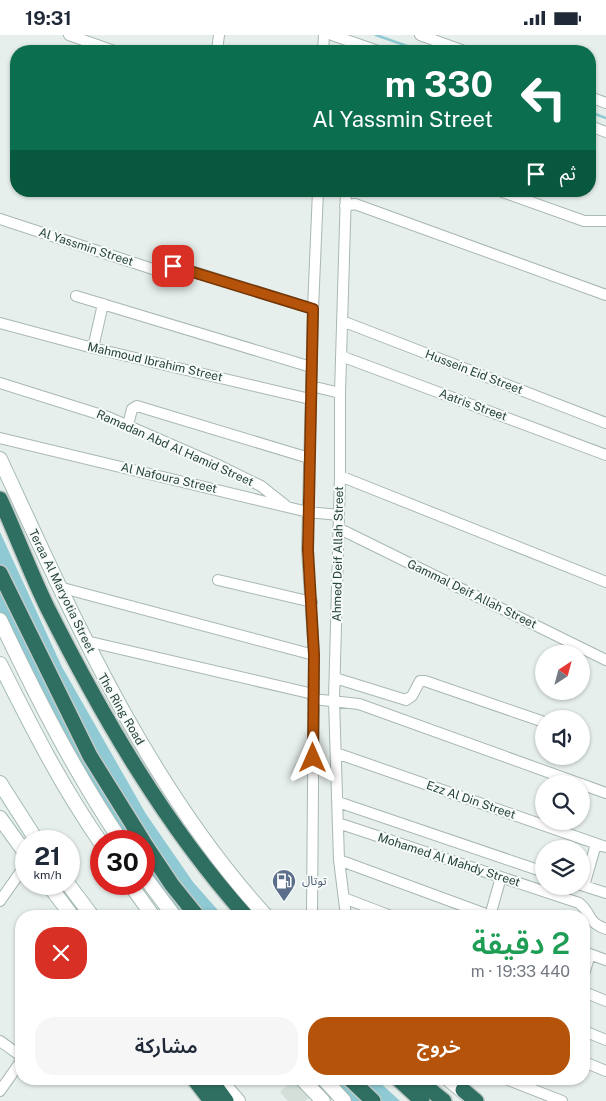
<!DOCTYPE html>
<html lang="ar">
<meta charset="utf-8">
<style>
:root{--surface:#fff;--page:#f6f6f7;--text:#1f2937;--muted:#747a83;--accent:#b45309}
body{margin:0;font-family:"Public Sans","Noto Sans Arabic",sans-serif;background:var(--page);color:var(--text);direction:rtl;height:100vh;display:flex;flex-direction:column;font-size:19px;white-space:nowrap}
*{box-sizing:border-box;margin:0}
p{font-size:16px;color:var(--muted)}
.icon{flex:none;width:28px;height:28px;fill:none;stroke:currentColor;stroke-width:2;stroke-linecap:round;stroke-linejoin:round}
.map{position:relative;flex:1;overflow:hidden;direction:ltr}
.panel{position:absolute;left:15px;top:875px;width:575px;height:175px;display:flex;flex-direction:column;background:var(--surface);border-radius:20px;box-shadow:0 1px 4px #0004;direction:rtl}
.panel>*{flex:none}
.hud{position:absolute;left:10px;top:10px;width:586px;height:152px;border-radius:20px;box-shadow:0 1px 4px #0004;direction:rtl;background:#0b6e4f;color:#fff;overflow:hidden}
.needle{width:32px;rotate:36deg}
.fabs{position:absolute;left:535px;top:610px;display:grid;gap:10px}
.fabs a{display:grid;place-items:center;width:55px;height:55px;border-radius:50%;background:var(--surface);box-shadow:0 1px 4px #0004;font-size:25px}
.speed{position:absolute;left:15px;top:795px;display:flex;gap:10px;font-size:25px;font-weight:700;text-align:center}
.speed>*{display:grid;place-content:center;width:65px;height:65px;border-radius:50%;background:var(--surface);box-shadow:0 1px 4px #0004;line-height:1}
.speed small{font-size:12px;font-weight:400}
.speed .limit{border:8px solid #d22;background:#fff;color:#111}
.pin{position:absolute;display:grid;place-items:center;width:42px;height:42px;color:#fff;margin:-21px;border-radius:10px;box-shadow:0 2px 8px #0006}
.me{position:absolute;width:55px;margin:-28px;rotate:0deg;stroke-linejoin:round;filter:drop-shadow(0 0 4px #0008)}
.turn{display:flex;align-items:center;gap:18px;height:105px;padding:0 20px;font-size:22px}
.turn .icon{width:65px;height:65px;stroke-width:2.5}
.turn b{display:block;font-size:35px;line-height:42px}
.then{display:flex;align-items:center;height:48px;padding:0 20px;background:#0003;gap:10px;font-size:19px}
.round{display:grid;place-items:center;flex:none;width:52px;height:52px;border-radius:20px;background:var(--page)}
.head{display:flex;align-items:center;justify-content:space-between;height:85px;padding:0 20px}
h1{font-size:30px;font-weight:600;line-height:38px;color:#1e9e55}
.cta{display:flex;gap:10px;margin-top:auto;padding:10px 20px}
.cta a{flex:1;height:58px;border-radius:20px;background:var(--accent);color:#fff;font-size:20px;font-weight:600;line-height:58px;text-align:center}
.cta a+a{background:var(--page);color:var(--text)}
.status{display:flex;justify-content:space-between;align-items:center;height:35px;padding:0 25px;background:var(--surface);direction:ltr}
.status svg{height:14px;fill:currentColor}
.map>svg:first-child{display:block}
</style>
<div class="status"><b>19:31</b><svg viewBox="0 0 49 12"><path d="M0 12V9h3v3zM5 12V6h3v6zM10 12V3h3v9zM15 12V0h3v12zM26 1h20v11H26zM47 4h2v5h-2z"/></svg></div>
<div class="map">
<svg width="606" height="1066" viewBox="0 0 606 1066">
<rect width="100%" height="100%" fill="#e6efeb"/>
<path fill="#d4dfda" d="M294,1044H300L313,1060L305,1066H288L280,1057Z"/>
<path fill="#8ec9d4" d="M0,497L62,632L146,779L193,847L223,881H177L144,838V806H124L82,738L0,579Z
M331,1044H376L400,1066H352Z"/>
<g fill="none" stroke-linecap="round" stroke-linejoin="round">
<path stroke="#8ec9d4" stroke-width="2.5" d="M376,0L421,16
M590,77L606,83"/>
<g stroke="#a8b8b2" stroke-width="12">
<path id="street" d="M69,0L114,16
M332,0L378,16
M420,0L464,16
M217,16L219,0
M323,16L324,0
M590,62L606,68
M590,91L606,97
M500,156L584,186H606
M345,171L355,169L606,260
M0,184L165,238L168,237L172,232L175,231L313,274
M76,261L311,332
M342,286L606,388
M0,288L93,313L310,364
M93,313L103,269
M341,321L606,420
M0,348L108,382L216,429L261,451L285,470
M311,351L340,358
M128,390L132,374L137,371L309,423
M0,403L308,477L339,480
M340,441L606,547
M338,493L606,625
M218,545L312,567
M59,552L314,620
M86,606L313,659
M335,643L406,665L412,661L420,646H425L544,687
M313,664L359,669L581,749
M336,718L606,812
M581,749L606,758
M338,767L544,837
M338,788L579,868C593,879 585,886 606,894
M339,825L491,881
M581,850L606,858
M584,851L596,809
M344,863L391,881
M0,866L26,829
M312,881L314,620L307,515L313,274L318,156
M346,881L339,825L334,665L340,441V358L346,156
M490,881L501,842
M584,917L606,925
M584,939L590,919
M584,957L606,966
M584,996L606,1005
M0,1006L21,1021
M584,1027L606,1036
M506,1044L562,1066
M0,1056L21,1026"/>
</g>
<g stroke="#a4bbb3" stroke-width="16">
<path id="secondary" d="M0,424C74,584 146,749 266,881
M0,585C36,661 74,736 121,806
M0,629C31,691 62,752 101,808
M0,748L37,806
M0,783L26,819
M144,841L174,881
M48,849L72,881
M68,849L92,881
M130,849L153,881
M219,1044L238,1066
M302,1044L323,1066
M324,1044L344,1066
M448,1044L470,1062"/>
</g>
<g stroke="#c2cac8" stroke-width="18">
<path id="highway" d="M0,464C16,499 30,537 47,572C102,681 164,789 246,881
M0,538L90,721L143,806
M144,808L172,850L197,881
M194,1044L211,1066
M210,1044L226,1066
M350,1044L373,1066
M398,1044L422,1066
M417,1044L444,1066
M463,1055L476,1066"/>
</g>
<use href="#street" stroke="#fff" stroke-width="10"/>
<use href="#secondary" stroke="#fff" stroke-width="14"/>
<use href="#highway" stroke="#2f6f62" stroke-width="15"/>
</g>
<g fill="none" stroke-linecap="round" stroke-linejoin="round">
<g stroke="#753606" stroke-width="12">
<path id="route" d="M173,231L313,274L308,515L314,620L313,723"/>
</g>
<use href="#route" stroke="#b45309" stroke-width="9"/>
</g>
<defs>
<g id="fuel-pin" transform="scale(1.25)"><path d="M0 17L-7.5 6A9.5 9.5 0 1 1 7.5 6Z" fill="#5c6f8a" stroke="#f7fbf9"/><path d="M-5.5-6h7V0h2V4h1.3V-2.5L3-4.5l.8-.8L6-3V5H2.5V1h-1V6h-7ZM-4.2-4.7v3.2H.2V-4.7Z" fill="#fff"/></g>
</defs>
<g fill-rule="evenodd">
<use href="#fuel-pin" x="284" y="846"/>
</g>
<g text-anchor="middle" stroke-width="4" stroke-linejoin="round" paint-order="stroke">
<g font-size="12" fill="#24423a" stroke="#f7fbf9">
<text transform="translate(86 212) rotate(18)" y="4">Al Yassmin Street</text>
<text transform="translate(155 327) rotate(13)" y="4">Mahmoud Ibrahim Street</text>
<text transform="translate(474 337) rotate(21)" y="4">Hussein Eid Street</text>
<text transform="translate(473 370) rotate(20)" y="4">Aatris Street</text>
<text transform="translate(175 413) rotate(24)" y="4">Ramadan Abd Al Hamid Street</text>
<text transform="translate(169 443) rotate(13)" y="4">Al Nafoura Street</text>
<text transform="translate(338 519) rotate(-89)" y="4">Ahmed Deif Allah Street</text>
<text transform="translate(62 556) rotate(64)" y="4">Teraa Al Maryotia Street</text>
<text transform="translate(472 559) rotate(26)" y="4">Gammal Deif Allah Street</text>
<text transform="translate(121 674) rotate(60)" y="4">The Ring Road</text>
<text transform="translate(471 765) rotate(19)" y="4">Ezz Al Din Street</text>
<text transform="translate(449 825) rotate(18)" y="4">Mohamed Al Mahdy Street</text>
</g>
<g font-size="12" fill="#4e5e75" stroke="#f7fbf9" text-anchor="start">
<text x="302" y="850">توتال</text>
</g>
</g>
</svg>
<div class="fabs">
<a><svg class="needle" viewBox="-14 -14 28 28"><path d="M0-13l5 13h-10z" fill="#e53935"/><path d="M0 13l5-13h-10z" fill="#747a83"/></svg></a>
<a><svg class="icon" aria-label="sound" viewBox="0 0 24 24"><path d="M4 9h4l5-4v14l-5-4H4zM17 9q2 3 0 6"/></svg></a>
<a><svg class="icon" aria-label="search" viewBox="0 0 24 24"><circle cx="10" cy="10" r="6"/><path d="M15 15l6 6"/></svg></a>
<a><svg class="icon" aria-label="layers" viewBox="0 0 24 24"><path d="M12 4l9 5-9 5-9-5zM3 14l9 5 9-5"/></svg></a>
</div>
<div class="speed"><div>21<small>km/h</small></div><div class="limit">30</div></div>
<div class="pin" style="left:173px;top:231px;background:#d93025"><svg class="icon" aria-label="arrive" viewBox="0 0 24 24"><path d="M6 21V4h12l-3 4 3 4H6"/></svg></div>
<svg class="me" style="left:313px;top:723px" viewBox="-20 -20 40 40"><path d="M0-17L14 15 0 8-14 15z" fill="#b45309" stroke="#fff" stroke-width="4"/></svg>
<div class="hud">
<div class="turn"><svg class="icon" aria-label="left" viewBox="0 0 24 24"><path d="M17 20v-9H6M10 6l-5 5 5 5"/></svg><div><b>330 m</b>Al Yassmin Street</div></div>
<div class="then">ثم<svg class="icon" aria-label="arrive" viewBox="0 0 24 24"><path d="M6 21V4h12l-3 4 3 4H6"/></svg></div>
</div>
<section class="panel">
<div class="head"><div><h1>2 دقيقة</h1><p>440 m · 19:33</p></div><a class="round" style="background:#d93025;color:#fff"><svg class="icon" aria-label="close" viewBox="0 0 24 24"><path d="M6 6l12 12M18 6L6 18"/></svg></a></div>
<div class="cta"><a>خروج</a><a>مشاركة</a></div>
</section>
</div>
